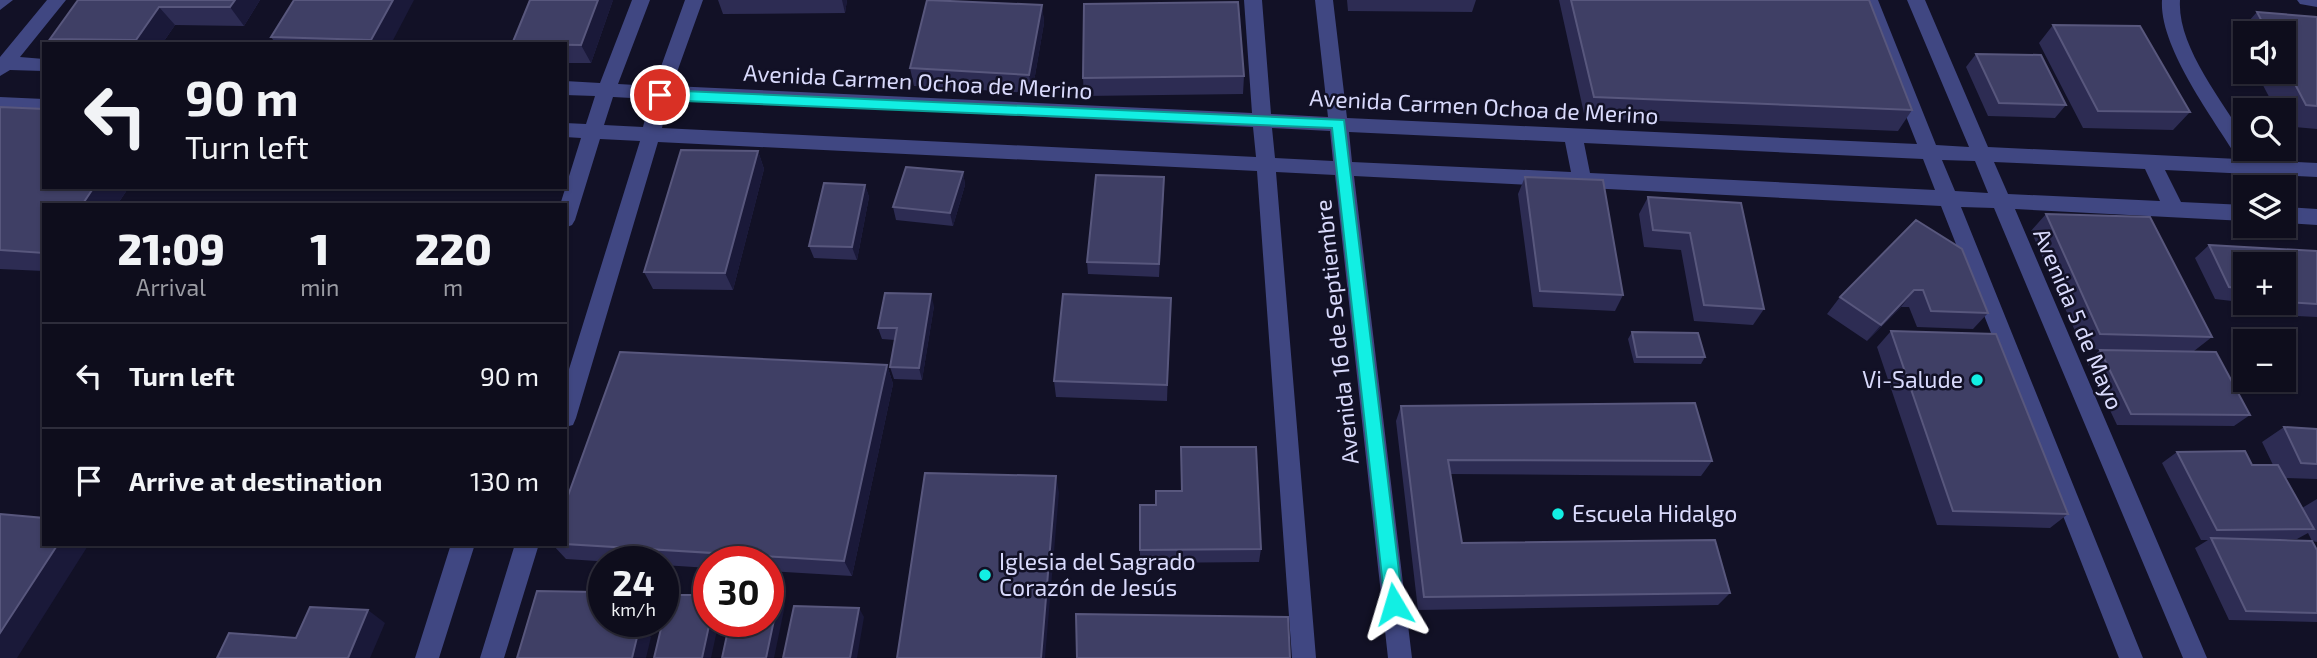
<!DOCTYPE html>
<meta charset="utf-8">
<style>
:root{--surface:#0e0d1c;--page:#171625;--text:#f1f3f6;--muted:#9b9ca3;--line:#2e2d3b}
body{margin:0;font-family:"Exo 2",sans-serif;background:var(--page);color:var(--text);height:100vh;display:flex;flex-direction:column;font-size:26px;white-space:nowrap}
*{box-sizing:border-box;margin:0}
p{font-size:23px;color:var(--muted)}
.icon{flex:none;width:38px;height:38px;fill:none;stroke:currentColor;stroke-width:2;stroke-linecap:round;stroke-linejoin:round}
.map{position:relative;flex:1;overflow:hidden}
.drawer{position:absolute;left:42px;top:203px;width:525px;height:343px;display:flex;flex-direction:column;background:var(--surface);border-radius:0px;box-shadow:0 2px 5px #0004,0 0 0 2px var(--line)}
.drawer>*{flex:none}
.banner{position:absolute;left:42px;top:42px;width:525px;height:147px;border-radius:0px;box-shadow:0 2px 5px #0004,0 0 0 2px var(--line);background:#0e0d1c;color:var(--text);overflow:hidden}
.tools{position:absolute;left:2233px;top:21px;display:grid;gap:14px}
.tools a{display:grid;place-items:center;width:63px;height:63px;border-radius:0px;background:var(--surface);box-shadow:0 2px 5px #0004,0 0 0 2px var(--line);font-size:35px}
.speed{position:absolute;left:588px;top:546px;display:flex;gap:14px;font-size:35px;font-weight:700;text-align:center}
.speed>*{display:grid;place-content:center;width:91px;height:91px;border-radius:50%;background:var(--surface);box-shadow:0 2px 5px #0004,0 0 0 2px var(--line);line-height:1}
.speed small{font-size:18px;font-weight:400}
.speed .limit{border:10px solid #d22;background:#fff;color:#111}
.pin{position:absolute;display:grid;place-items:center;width:60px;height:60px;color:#fff;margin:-30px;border:4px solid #fff;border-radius:50%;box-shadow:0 2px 7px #0007}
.me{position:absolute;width:77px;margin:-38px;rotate:353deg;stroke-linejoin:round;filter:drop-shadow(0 0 5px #0008)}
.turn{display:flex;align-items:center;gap:24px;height:147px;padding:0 28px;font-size:32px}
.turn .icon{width:91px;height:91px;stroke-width:2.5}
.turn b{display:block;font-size:49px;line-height:60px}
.eta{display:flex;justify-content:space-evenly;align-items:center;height:119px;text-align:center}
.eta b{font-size:42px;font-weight:800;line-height:49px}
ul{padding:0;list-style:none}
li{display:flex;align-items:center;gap:21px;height:105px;padding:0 28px;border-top:2px solid var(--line)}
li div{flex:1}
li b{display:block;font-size:26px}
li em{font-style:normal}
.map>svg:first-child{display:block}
</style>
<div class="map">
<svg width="2317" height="658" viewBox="0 0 2317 658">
<rect width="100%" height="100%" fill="#121126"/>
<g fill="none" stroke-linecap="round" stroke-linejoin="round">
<path fill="#404782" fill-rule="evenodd" d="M0,0H13L0,10Z
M47,0H66L20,57L44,59V71L10,70L0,76V57Z
M632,0H650L618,84L654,86L685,0H703L672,86L1252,113L1244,0H1262L1271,114L1328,117L1315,0H1333L1347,118L1917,144L1860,0H1878L1936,145L1969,147L1907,0H1925L1988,147L2238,159C2213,118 2159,47 2162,0H2180C2177,46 2222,100 2245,139V149H2251L2258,160L2317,163V177L2165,170L2181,202L2245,205V221L2015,209L2207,658H2183L1994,208L1961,207L2143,658H2119L1941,206L1354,176L1412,658H1388L1335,175L1276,172L1316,658H1292L1257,171L658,142L576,418L573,425L565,427V382L640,141L600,139L575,220L572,225L565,228V205H560L581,138L565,137V123L586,124L595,96L565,95V81L600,83ZM613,97L650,99L643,127L604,125ZM668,99L1253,127L1256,157L662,128ZM1272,128L1330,131L1333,161L1275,158ZM1349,132L1565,142L1571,172L1352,162ZM1584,143L1923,159L1935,190L1590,173ZM1942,160L1975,161L1988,193L1955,191ZM1994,162L2145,169L2160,201L2008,194Z
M2297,0H2317V7L2300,4Z
M0,97L44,99V113L0,111Z
M2284,207L2317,209V225L2284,223Z
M451,544H475L439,658H415Z
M515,544H539L504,658H480Z"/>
</g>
<path fill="#2d2c53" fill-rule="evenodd" d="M78,0H260L244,26L175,25L162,44H55L50,39Z
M294,0L391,44H276L271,37Z
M613,0L591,63H565V44Z
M718,0H847L845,13L723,14Z
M1347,0H1476L1472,12L1348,11Z
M1559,0H1869L1912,110L1898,131L1585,118Z
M1042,5L1044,23L1032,93L914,86L910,68Z
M2257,12L2317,17V129L2284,126V110H2276L2256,72H2284V33H2245V50L2237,34Z
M2053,25L2190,112L2173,130L2083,128L2039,43Z
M1976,54L2066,105L2055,118L1988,116L1966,67Z
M1244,76L1243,94L1084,96L1083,78Z
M0,107L44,187H129L117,205H44V271L0,269Z
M758,151L764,169L733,290L653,289L644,272Z
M963,172L965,185L953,226L896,220L893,207Z
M1525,177L1623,295L1615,311L1533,307L1518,194Z
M865,185L869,197L857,260L814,258L809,246Z
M1164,190L1159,277L1088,274L1087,262Z
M1648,197L1741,203L1764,309L1753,325L1694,321L1681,250L1644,247L1639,214Z
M2046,214L2212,337L2194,351L2250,415L2234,426L2117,425L2087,362L2100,350H2110L2083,349L2031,231Z
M1916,220L1988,313L1973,329L1917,327L1909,307H1901L1867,341L1827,314L1840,297Z
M2209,245L2317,251V317L2238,313L2232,301L2215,299L2195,258ZM2245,264L2284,303H2245Z
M934,306L922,380L894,379L890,367L895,340L882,339L878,328Z
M1170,314L1167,401L1056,397L1054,381Z
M1891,331L2068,514L2050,528L1937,525L1877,347Z
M1632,332L1705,357L1701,364L1634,363L1628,339Z
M887,365L893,384L852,576L768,571V562H709V568L663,565V562H612L566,559L552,544H565Z
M1401,406L1712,461L1701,476L1450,474L1462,543L1730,593L1718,605L1418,610L1396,421Z
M2284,427L2317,429V479L2285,478L2302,508L2317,499V542L2312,541L2317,550V622L2229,620L2195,548L2208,540H2201L2162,463L2177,452L2252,465H2273L2262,442ZM2308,533L2312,541L2267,539H2297Z
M1181,447L1261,549L1259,562L1140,563V505H1156L1181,491Z"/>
<path fill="#1a1939" d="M235,0H260L244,26L230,7Z
M393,0H414L391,44H373L371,40Z
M598,0H613L591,63L581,45Z
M842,0H847L845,13Z
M1042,5L1044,23L1032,93L1029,75Z
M159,7L175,25L162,44H139L136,40Z
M758,151L764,169L733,290L725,273Z
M963,172L965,185L953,226L950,213Z
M865,185L869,197L857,260L852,247Z
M94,187H129L117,205H82Z
M1914,290L1901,307L1867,341L1881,325Z
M931,294L934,306L922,380L919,368Z
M887,365L893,384L852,576L844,561Z
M1056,476L1059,493L1045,658H1041Z
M58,544H89L17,658H0V633Z
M779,596L785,605L774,658H766Z
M859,608L864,617L857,658H850Z
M368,610L385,623L370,658H348Z
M710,621H719L711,658H702Z
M640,625L651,637L646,658H632Z"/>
<path fill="#3f3f65" stroke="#58577d" stroke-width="2" d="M78,0H235L230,7H159L136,40L50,39Z
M294,0H393L371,40L271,37Z
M530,0H598L581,45L512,44Z
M927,0L1042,5L1029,75L910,68Z
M1571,0H1869L1912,110L1594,97Z
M1238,2L1244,76L1083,78L1084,4Z
M2257,12L2317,17V106L2306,105L2284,63V33H2268Z
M2053,25L2140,26L2190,112L2098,111Z
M1976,54L2041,55L2066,105L1999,103Z
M0,107L44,109V187H94L82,205H44V253L0,250Z
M681,150L758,151L725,273L644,272Z
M906,167L963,172L950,213L893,207Z
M1096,175L1164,177L1159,264L1087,262Z
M1525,177L1603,180L1623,295L1540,291Z
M824,183L865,185L852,247L809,246Z
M1648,197L1741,203L1764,309L1704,305L1690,233L1653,230Z
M2046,214L2150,217L2212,337L2100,334Z
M1916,220L1962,249L1988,313L1931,311L1923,290H1914L1881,325L1840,297Z
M2209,245L2317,251V304L2284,302V264H2245V289L2229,287Z
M885,293L931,294L919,368L890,367L897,328H878Z
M1063,294L1171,298L1167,385L1054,381Z
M1891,331L1996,334L2068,514L1953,511Z
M1632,332L1698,333L1705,357H1637Z
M2100,350L2216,352L2250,415L2131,414Z
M620,352L887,365L844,561L565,544V504Z
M1695,403L1712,461L1448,460L1462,543L1715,540L1730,593L1424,597L1401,406Z
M2284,427L2317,429V464L2301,463Z
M1181,447H1256L1261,549L1140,550V505H1156V491H1182Z
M2245,451L2252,465H2278L2314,529L2217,530L2177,452Z
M925,473L1056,476L1041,658H897Z
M0,514L44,518V544H58L0,633Z
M2211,538L2312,541L2317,550V613L2246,611Z
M537,591L597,592L604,597V621H635L640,625L632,658H517Z
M669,595H709V621H710L702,658H654Z
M768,595L779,596L766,658H722L730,621H768Z
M794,606L859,608L850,658H783Z
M310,607L368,610L348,658H217L229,633L296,638Z
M1076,614L1288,617L1290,658H1077Z"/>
<path fill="#12efe3" stroke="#0c9b94" stroke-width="2" d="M660,90L1344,120L1403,604L1400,610L1394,612L1387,610L1385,604L1332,128L660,100L653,95Z"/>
<g fill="#12efe3" stroke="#121126" stroke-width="2.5">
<circle cx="1977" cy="380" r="7"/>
<circle cx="1558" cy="514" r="7"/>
<circle cx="985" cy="575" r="7"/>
</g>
<g text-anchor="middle" stroke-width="5" stroke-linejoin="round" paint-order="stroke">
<g font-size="23" fill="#d9dafc" stroke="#121126">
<text transform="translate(918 82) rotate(3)" y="8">Avenida Carmen Ochoa de Merino</text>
<text transform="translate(1484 107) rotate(3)" y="8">Avenida Carmen Ochoa de Merino</text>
<text transform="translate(2078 319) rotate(67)" y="8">Avenida 5 de Mayo</text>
<text transform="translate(1337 332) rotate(-96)" y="8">Avenida 16 de Septiembre</text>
</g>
<g font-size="23" fill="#d9dafc" stroke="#121126" text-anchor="start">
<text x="1963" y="388" text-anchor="end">Vi-Salude</text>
<text x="1572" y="522">Escuela Hidalgo</text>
<text x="999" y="570">Iglesia del Sagrado<tspan x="999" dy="26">Corazón de Jesús</tspan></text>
</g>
</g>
</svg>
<div class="tools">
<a><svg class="icon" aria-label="sound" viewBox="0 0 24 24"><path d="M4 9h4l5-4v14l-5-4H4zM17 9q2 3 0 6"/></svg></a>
<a><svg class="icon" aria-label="search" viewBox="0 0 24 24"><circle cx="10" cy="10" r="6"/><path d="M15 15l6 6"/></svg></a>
<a><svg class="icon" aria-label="layers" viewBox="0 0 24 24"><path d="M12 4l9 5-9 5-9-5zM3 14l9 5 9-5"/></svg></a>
<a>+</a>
<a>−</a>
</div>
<div class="speed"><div>24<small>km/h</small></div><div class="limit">30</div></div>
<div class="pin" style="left:660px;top:95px;background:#d93025"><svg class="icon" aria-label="arrive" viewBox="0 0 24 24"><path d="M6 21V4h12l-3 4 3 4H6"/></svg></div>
<svg class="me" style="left:1394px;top:604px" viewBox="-20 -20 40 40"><path d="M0-17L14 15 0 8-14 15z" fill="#12efe3" stroke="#fff" stroke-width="4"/></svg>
<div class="banner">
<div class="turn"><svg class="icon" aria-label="left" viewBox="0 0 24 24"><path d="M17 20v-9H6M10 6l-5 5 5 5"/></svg><div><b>90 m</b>Turn left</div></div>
</div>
<section class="drawer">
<div class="eta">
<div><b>21:09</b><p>Arrival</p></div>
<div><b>1</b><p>min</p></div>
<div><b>220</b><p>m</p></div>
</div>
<ul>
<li><svg class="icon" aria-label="left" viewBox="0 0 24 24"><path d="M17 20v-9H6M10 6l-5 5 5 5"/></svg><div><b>Turn left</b></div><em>90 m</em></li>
<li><svg class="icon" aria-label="arrive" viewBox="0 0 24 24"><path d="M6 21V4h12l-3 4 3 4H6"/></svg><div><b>Arrive at destination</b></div><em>130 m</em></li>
</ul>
</section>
</div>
